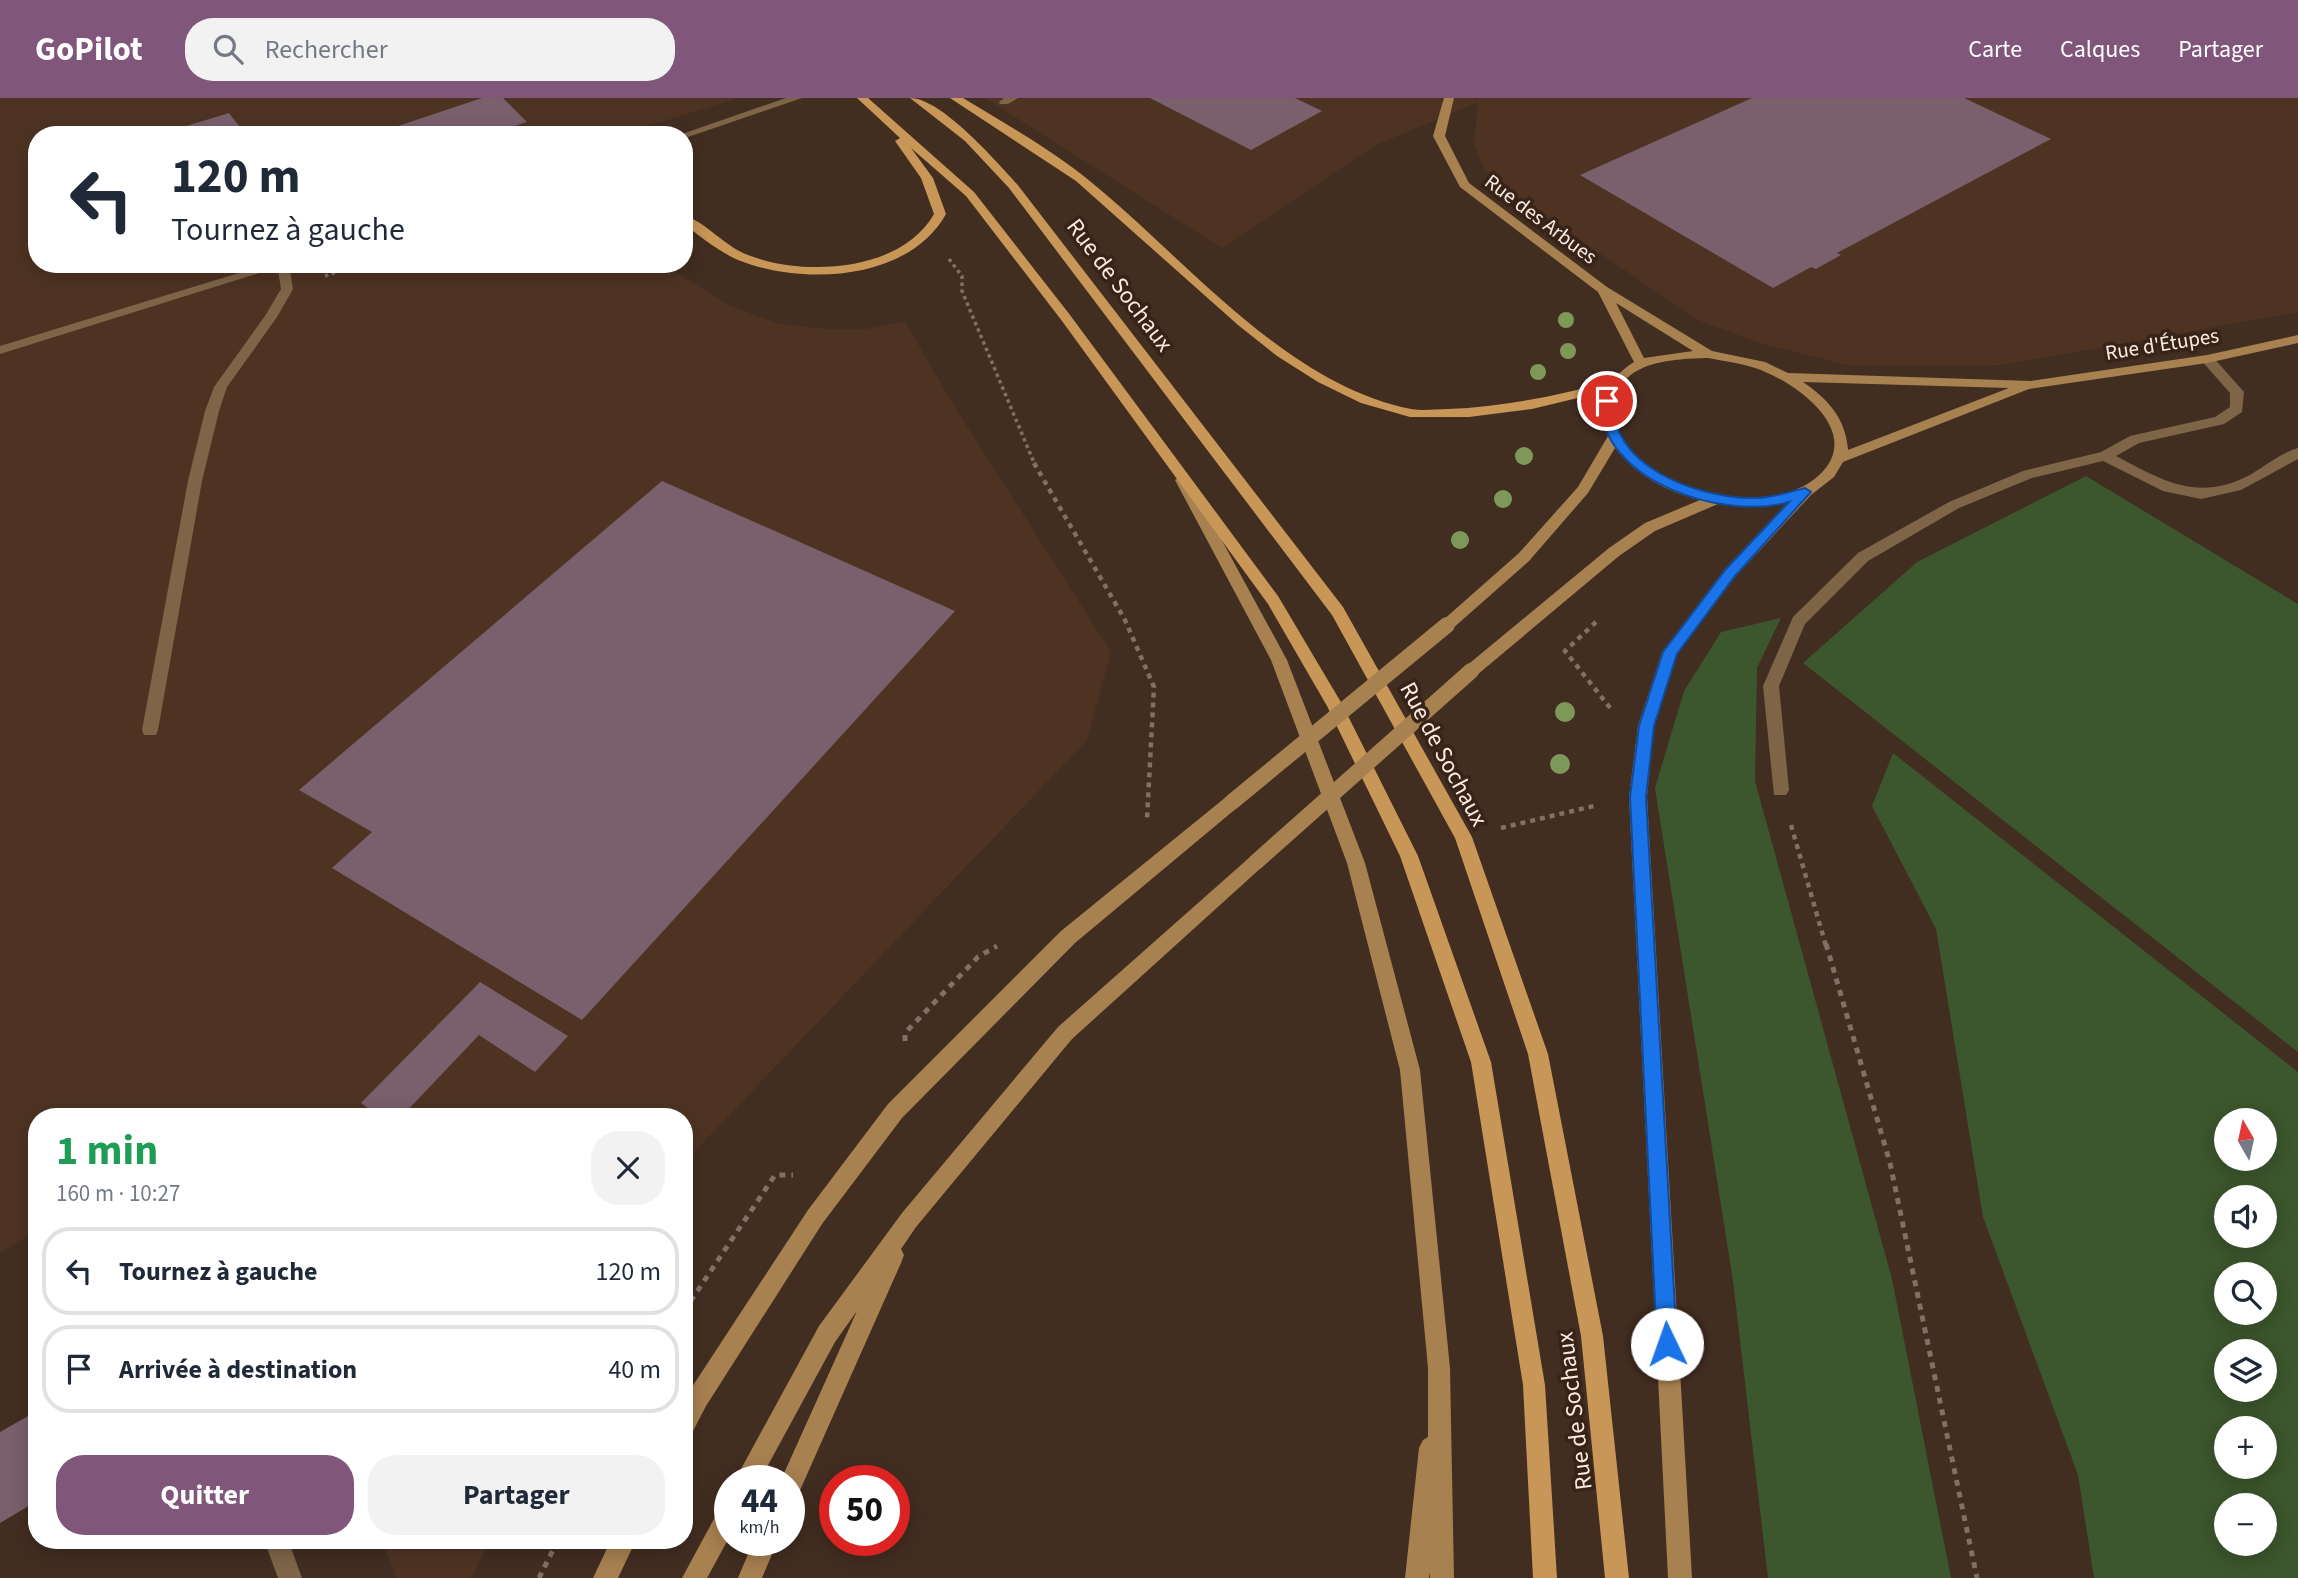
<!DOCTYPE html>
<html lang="fr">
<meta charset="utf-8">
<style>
:root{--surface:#fff;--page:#f2f2f3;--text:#1f2937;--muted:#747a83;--line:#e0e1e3;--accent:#80577b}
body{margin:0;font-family:"Source Sans 3",sans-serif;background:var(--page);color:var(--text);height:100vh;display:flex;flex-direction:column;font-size:26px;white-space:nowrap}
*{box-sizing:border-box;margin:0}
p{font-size:23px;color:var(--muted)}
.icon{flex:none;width:38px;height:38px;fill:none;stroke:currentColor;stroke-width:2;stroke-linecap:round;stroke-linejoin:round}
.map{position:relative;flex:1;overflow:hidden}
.details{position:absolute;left:28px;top:1010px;width:665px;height:441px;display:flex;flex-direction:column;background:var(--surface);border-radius:28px;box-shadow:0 4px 18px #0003}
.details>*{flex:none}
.top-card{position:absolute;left:28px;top:28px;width:665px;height:147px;border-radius:28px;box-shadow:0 4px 18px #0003;background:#fff;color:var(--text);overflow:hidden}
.needle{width:46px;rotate:351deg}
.fabs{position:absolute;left:2214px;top:1010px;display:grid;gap:14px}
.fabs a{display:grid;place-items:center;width:63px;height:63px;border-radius:50%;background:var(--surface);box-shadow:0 4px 18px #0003;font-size:35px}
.speed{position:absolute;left:714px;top:1367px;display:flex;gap:14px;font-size:35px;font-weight:700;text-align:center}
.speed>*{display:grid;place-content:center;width:91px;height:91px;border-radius:50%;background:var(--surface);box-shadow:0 4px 18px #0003;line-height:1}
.speed small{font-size:18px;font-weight:400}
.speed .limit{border:10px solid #d22;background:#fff;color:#111}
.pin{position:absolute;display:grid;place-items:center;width:60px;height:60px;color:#fff;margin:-30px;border:4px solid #fff;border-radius:50%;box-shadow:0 2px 7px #0007}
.me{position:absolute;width:77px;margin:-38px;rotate:357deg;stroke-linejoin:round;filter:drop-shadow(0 0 5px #0008)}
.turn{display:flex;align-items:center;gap:24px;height:147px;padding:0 28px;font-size:32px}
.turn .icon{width:91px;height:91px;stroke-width:2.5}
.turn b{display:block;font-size:49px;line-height:60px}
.round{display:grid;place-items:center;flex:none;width:74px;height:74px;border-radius:28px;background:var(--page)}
.summary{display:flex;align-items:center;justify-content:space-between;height:119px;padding:0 28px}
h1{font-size:42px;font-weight:700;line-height:52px;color:#1e9e55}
.primary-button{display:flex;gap:14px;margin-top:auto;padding:14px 28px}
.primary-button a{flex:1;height:80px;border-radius:28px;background:var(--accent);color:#fff;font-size:28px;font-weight:700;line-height:80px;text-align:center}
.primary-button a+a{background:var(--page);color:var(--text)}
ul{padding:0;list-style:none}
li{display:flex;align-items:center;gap:21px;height:88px;margin:0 14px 10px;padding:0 14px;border:4px solid var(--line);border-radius:28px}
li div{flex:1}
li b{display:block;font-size:26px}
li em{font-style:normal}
header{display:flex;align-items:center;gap:42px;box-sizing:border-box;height:98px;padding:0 35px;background:var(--accent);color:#fff}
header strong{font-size:33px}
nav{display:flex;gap:38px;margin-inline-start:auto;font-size:24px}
.search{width:490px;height:63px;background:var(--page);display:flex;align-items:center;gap:18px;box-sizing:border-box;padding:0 24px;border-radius:28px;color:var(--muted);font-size:26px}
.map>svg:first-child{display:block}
</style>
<header>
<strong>GoPilot</strong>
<div class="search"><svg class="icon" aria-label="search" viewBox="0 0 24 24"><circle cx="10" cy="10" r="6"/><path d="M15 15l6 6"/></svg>Rechercher</div>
<nav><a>Carte</a><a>Calques</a><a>Partager</a></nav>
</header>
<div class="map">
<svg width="2298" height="1480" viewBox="0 0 2298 1480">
<rect width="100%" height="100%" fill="#422d21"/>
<path fill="#4e3323" d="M0,0H738L620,37H37V166H663L730,208L780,226L827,231H866L905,224L956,311L1111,554L1087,642L695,1053L684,1074V1018H37V1132L0,1155Z
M985,0H2298V214L2002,267L1853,268L1762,246L1698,222L1514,97L1485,72L1474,47L1478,4L1374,48L1222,150Z
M381,1442H491L471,1480H397Z"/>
<path fill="#3c562d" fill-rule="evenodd" d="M2086,378L2298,506V954L1803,565L1917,464Z
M1781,520L1757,570L1755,683L1892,1181L1951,1480H1768L1733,1183L1655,690L1684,593L1721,534Z
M1893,655L2298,974V1480H2094L2078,1377L1983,1119L1936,831L1872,708ZM2226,1022H2264V1060H2226ZM2226,1099H2264V1138H2226ZM2226,1176H2264V1214H2226ZM2226,1253H2264V1292H2226ZM2226,1330H2264V1368H2226ZM2226,1407H2264V1446H2226Z"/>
<path fill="#79606c" d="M482,0H503L527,24L488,37H371Z
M1150,0H1295L1322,13L1251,52Z
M1752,0H1964L2051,41L1837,155L1841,157L1816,171L1811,169L1773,190L1580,77Z
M229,15L246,37H161L160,36Z
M662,383L955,513L582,922L332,770L372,734L299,692Z
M480,884L568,938L535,974L479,937L402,1018H379L361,1005Z
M37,1313V1403L0,1425V1334Z"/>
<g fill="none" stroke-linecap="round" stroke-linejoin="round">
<path stroke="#826f65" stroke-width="3.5" stroke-dasharray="3.5 3.5" stroke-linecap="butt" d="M949,161L962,178V193L1035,367
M325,178L360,166"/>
<path stroke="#826f65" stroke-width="4.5" stroke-dasharray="5 5" stroke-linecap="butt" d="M1034,365L1125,522L1154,589L1147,721
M1596,524L1565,553L1611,611
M1791,727L1826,848
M1501,730L1598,707"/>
<path stroke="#826f65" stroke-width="5" stroke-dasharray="6 6" stroke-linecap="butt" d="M1826,846L1890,1065L1977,1480
M905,943V935L978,859L997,848
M684,1213L775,1077H793
M539,1480L558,1442"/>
<path fill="#7e6548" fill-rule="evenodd" d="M1004,0H1018L1008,6H1000L999,4Z
M277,166H289L293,191L277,219L227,289L219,313L202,383L158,632L156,637H144L142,632L188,383L205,313L214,289L265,218L281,191Z
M264,1442H288L302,1480H278Z"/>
<path fill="#7e6548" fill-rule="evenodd" d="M268,166H288L0,256V248Z
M2207,257L2212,258L2244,294L2242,314L2224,326L2139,345L2116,358C2163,383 2198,404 2250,377C2265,368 2281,355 2298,350V361L2241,392L2201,401L2163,393L2103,363L2032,380L1959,410L1868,463L1805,526L1779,588L1789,692L1786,697H1774L1763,588L1793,519L1858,455L1949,404L2023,373L2101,354L2130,338L2215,319L2230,309V295L2200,261Z"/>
<path fill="#7e6548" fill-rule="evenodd" d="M786,0H802L688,39L679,37Z"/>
<path fill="#a88151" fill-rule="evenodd" d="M1444,0H1454L1445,38L1469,85L1607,189L1712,253L1765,264L1788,275L2031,283L2207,257L2298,237V245L2207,265L2029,291L1843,364L1834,379L1811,397L1735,479L1677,556L1654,628L1647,699L1692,1480H1668L1629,699L1638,628L1662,554L1725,471L1787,405L1757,409L1718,406L1655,433L1619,458L1477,577H1465L1463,573L1465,569L1609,450L1645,425L1700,402C1667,394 1636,377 1615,350L1588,395L1529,463L1452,531H1442L1439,527L1442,523L1519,455L1578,389L1608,338C1592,308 1607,281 1634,264L1598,194L1460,89L1433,38ZM1616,205L1693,253L1644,260ZM1708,260C1724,263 1740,265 1755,270C1795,283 1868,335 1817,379C1768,421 1659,394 1625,344C1617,332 1612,317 1615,303C1623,262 1675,261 1708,260ZM1803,284L2009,290L1848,352C1846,321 1828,301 1803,284Z
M1182,377L1189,382L1287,562L1365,765L1420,972L1450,1270L1454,1480H1430V1474L1429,1480H1405L1419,1350L1423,1342L1428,1339V1270L1400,972L1347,765L1271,562L1175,382Z
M1232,697L1238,699L1241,704L1238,709L1075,845L902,1020L822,1126L706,1308L692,1335L684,1338V1303L690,1292L808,1112L888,1006L1061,833L1226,699Z
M1256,757L1262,759L1265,764L1262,769L1072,941L916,1129L901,1151L904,1157L901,1165L797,1399L789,1403V1382H781L857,1213L835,1244L760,1382H735L819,1228L902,1115L1058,929L1250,759Z
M730,1402V1438L707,1480H682L722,1406Z
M611,1442H636L618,1480H593Z
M754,1442H778L762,1480H738Z"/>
<path fill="#c89657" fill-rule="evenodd" d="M857,0H868L974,94L1070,217L1278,498L1342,606L1418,758L1491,964L1545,1287L1557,1480H1533L1523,1287L1471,964L1400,758L1327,608L1268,506L1062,223L966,98L911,50L933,80L946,116C909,183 802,188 738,162C718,153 701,139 684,126V117C707,125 724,148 748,157C804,179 901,174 934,116L921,80L895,43L900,40Z
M910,0C941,0 995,62 1017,86L1343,509L1472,739L1548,956L1603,1238L1629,1480H1605L1581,1238L1528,956L1455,740L1332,517L1009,90L965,43Z
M950,0H963C1011,29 1061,57 1103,94C1193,170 1290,287 1411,311C1423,313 1436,311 1448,311C1505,309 1559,297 1614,283L1621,287L1619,290L1532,311L1469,319H1410L1361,305L1318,284L1277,258L1238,227L1076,83Z"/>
<path stroke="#a88151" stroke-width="16" d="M1232,704L1447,527
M1256,764L1471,573"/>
</g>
<g fill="#7e985a">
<circle cx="1566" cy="222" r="8"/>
<circle cx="1568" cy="253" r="8"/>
<circle cx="1538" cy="274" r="8"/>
<circle cx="1524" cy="358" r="9"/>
<circle cx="1503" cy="401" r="9"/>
<circle cx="1460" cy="442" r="9"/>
<circle cx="1565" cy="614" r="10"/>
<circle cx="1560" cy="666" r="10"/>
</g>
<path fill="#1a73e8" stroke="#114b97" stroke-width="2" d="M1607,299L1613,303C1612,368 1691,397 1747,400C1767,401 1786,395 1805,390L1811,394L1735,478L1677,556L1654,628L1646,699L1677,1246L1674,1253L1667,1256L1660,1253L1657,1246L1630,699L1639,628L1663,554L1726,471L1789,404C1723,423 1599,383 1601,303Z"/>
<g text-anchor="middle" stroke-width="7" stroke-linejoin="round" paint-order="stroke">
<g font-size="21" fill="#faece4" stroke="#372317">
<text transform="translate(1541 121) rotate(37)" y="7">Rue des Arbues</text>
<text transform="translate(2162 246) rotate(-9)" y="7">Rue d'Étupes</text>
</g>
<g font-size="24" fill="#faece4" stroke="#372317">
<text transform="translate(1120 187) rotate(53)" y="8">Rue de Sochaux</text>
<text transform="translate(1444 656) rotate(62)" y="8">Rue de Sochaux</text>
<text transform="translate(1574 1313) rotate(-97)" y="8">Rue de Sochaux</text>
</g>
</g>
</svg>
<div class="fabs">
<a><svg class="needle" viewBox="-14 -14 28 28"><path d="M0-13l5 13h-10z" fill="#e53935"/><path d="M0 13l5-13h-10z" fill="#747a83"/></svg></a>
<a><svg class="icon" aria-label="sound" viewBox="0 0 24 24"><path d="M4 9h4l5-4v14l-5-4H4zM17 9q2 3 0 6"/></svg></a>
<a><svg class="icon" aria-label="search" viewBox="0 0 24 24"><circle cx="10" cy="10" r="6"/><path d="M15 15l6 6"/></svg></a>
<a><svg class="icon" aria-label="layers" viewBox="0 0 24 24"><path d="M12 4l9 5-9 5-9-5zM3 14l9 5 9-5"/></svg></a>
<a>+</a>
<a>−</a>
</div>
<div class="speed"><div>44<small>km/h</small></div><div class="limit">50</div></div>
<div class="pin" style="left:1607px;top:303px;background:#d93025"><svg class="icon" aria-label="arrive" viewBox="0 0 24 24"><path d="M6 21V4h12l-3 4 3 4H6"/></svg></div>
<svg class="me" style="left:1667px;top:1246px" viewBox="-20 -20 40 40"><circle r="19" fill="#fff"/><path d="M0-13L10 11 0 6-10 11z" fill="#1a73e8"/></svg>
<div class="top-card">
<div class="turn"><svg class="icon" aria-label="left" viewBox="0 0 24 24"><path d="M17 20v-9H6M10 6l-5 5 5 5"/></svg><div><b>120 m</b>Tournez à gauche</div></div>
</div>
<section class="details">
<div class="summary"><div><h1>1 min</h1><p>160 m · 10:27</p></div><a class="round"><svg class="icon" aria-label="close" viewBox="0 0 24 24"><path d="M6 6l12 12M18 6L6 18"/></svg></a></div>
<ul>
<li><svg class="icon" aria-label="left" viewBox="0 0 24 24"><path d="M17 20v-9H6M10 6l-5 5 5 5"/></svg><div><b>Tournez à gauche</b></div><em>120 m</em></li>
<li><svg class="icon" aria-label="arrive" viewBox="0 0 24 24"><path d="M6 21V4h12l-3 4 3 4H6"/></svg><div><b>Arrivée à destination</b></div><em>40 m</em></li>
</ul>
<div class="primary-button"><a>Quitter</a><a>Partager</a></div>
</section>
</div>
